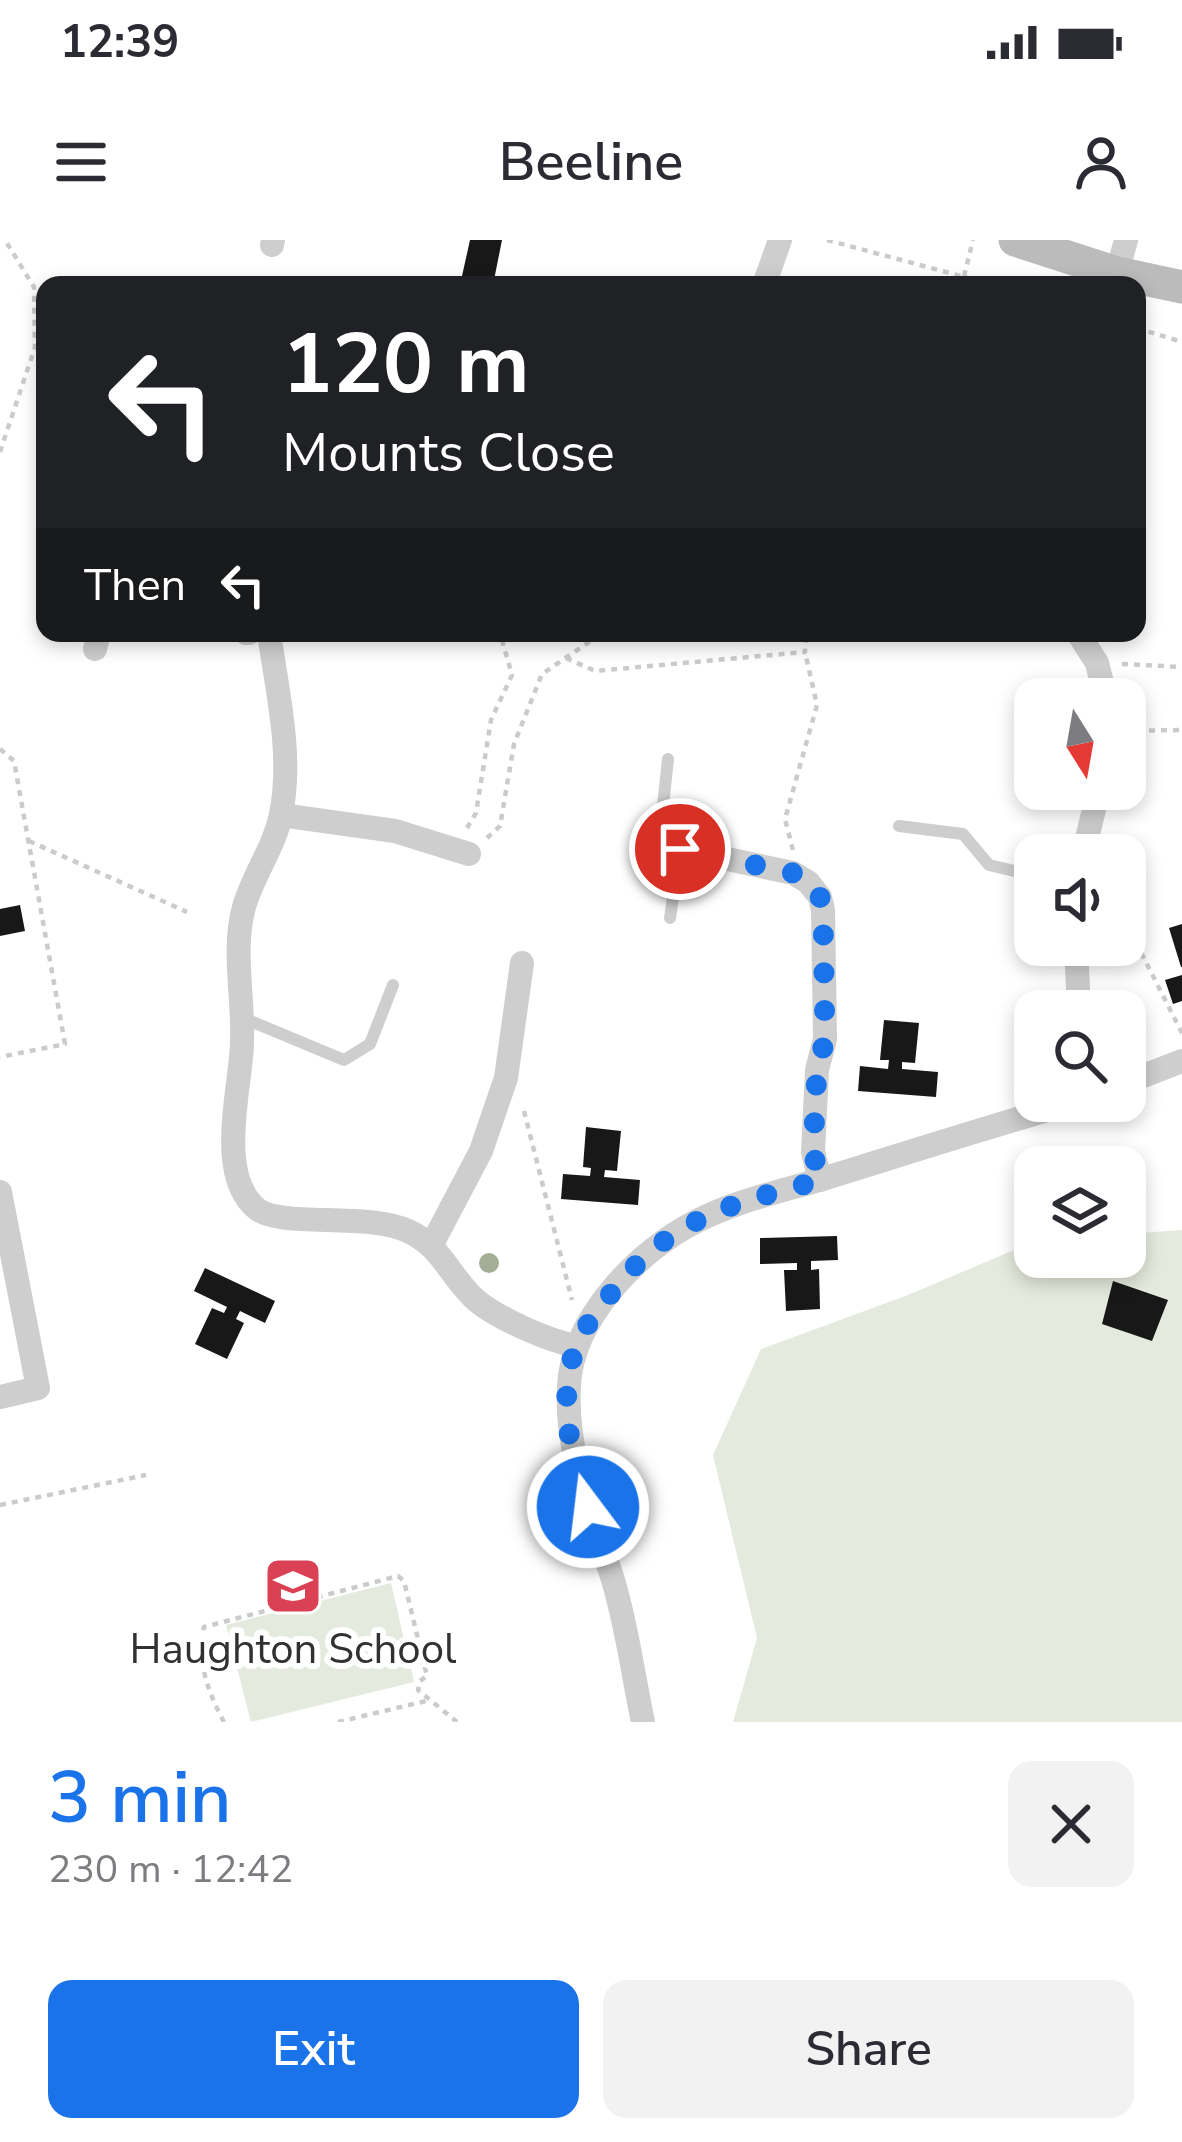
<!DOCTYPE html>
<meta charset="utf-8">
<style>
:root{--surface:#fff;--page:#f2f2f3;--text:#2b2b33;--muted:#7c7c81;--accent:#1a73e8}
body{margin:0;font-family:"Nunito Sans",sans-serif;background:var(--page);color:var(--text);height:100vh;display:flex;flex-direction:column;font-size:45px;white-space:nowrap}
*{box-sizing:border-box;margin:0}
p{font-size:39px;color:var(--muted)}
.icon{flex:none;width:66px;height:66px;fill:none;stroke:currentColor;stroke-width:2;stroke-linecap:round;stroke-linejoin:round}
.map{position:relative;height:1482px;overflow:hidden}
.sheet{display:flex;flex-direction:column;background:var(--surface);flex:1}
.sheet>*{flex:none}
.banner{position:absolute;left:36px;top:36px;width:1110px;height:366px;border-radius:24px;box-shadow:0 6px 18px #0003;background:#202124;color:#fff;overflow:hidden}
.needle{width:78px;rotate:169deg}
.controls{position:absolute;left:1014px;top:438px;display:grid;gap:24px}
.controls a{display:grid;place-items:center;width:132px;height:132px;border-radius:24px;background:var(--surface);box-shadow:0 6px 18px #0003;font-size:60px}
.pin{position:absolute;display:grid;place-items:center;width:102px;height:102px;color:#fff;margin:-51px;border:6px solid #fff;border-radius:50%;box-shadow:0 3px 12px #0007}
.me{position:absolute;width:132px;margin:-66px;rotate:345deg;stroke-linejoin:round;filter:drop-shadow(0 0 9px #0008)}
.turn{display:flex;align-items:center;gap:42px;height:252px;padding:0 48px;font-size:54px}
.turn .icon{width:156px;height:156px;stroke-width:2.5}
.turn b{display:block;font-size:84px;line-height:102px}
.then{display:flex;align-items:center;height:114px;padding:0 48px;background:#0003;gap:24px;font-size:45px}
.round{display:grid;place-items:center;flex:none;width:126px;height:126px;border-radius:24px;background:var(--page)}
.headline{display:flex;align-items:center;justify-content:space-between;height:204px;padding:0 48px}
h1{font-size:72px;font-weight:600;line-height:90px;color:var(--accent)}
.button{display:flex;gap:24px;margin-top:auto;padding:24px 48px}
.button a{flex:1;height:138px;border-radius:24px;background:var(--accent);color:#fff;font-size:48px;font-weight:600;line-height:138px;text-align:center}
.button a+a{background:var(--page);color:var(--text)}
.status{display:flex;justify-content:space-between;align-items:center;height:84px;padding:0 60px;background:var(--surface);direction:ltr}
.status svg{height:33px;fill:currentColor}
header{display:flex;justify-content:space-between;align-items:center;height:156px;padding:0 48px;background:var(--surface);font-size:54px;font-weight:600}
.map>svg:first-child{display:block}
</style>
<div class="status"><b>12:39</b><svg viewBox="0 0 49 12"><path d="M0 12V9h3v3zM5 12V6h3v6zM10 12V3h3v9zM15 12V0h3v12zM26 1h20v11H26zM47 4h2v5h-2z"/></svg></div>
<header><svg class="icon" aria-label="menu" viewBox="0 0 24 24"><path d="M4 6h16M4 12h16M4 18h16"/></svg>Beeline<svg class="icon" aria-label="person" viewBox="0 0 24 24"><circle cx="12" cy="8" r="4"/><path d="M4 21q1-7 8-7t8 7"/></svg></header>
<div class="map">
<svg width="1182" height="1482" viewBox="0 0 1182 1482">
<rect width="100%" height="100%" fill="#fff"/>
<path fill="#e5eade" d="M1182,990V1482H733L757,1398L713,1215L761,1109L908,1055L1035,1001V1017H1125V994Z
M391,1343L414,1442L251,1482L226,1385Z"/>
<path fill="#181818" d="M470,0H502L493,45H460Z
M20,665L25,691L0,696V669Z
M1182,684V727H1181L1169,688Z
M1182,735V761L1173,764L1165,740Z
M884,780L919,783L915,823L902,822V829L938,832L936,857L858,851L860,826L888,829L889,820H880Z
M586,887L621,891L617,931L605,930L604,937L640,940L638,965L561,959L563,934L590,936L591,928L583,927Z
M837,996L838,1020L811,1021V1030L819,1029L820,1069L786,1071L784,1030H797V1023L760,1024V998Z
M205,1028L275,1061L265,1083L240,1071L236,1079L244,1083L227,1119L195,1104L212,1068L224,1073L227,1067L194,1051Z
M1113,1041L1168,1060L1152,1101L1102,1084Z"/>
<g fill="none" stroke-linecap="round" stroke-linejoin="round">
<path stroke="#cbcbcb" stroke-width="4.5" stroke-dasharray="6 6" stroke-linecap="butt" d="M827,0L994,45
M964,36L973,0
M1137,88L1182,102
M0,212L35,107L34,47L5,0
M566,418L595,431L805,412L806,393
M1122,424L1182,427
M1125,491L1182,490
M0,509L14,521L65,804L0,817
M467,588L476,573L491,480L512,435L500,393
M487,598L500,586L514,504L542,434L592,400L595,393
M29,601L187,672
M793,610L785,579L817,465L805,412
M1125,681L1182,793
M524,871L572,1060
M0,1265L146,1235
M224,1482C209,1455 195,1417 204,1387L398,1336L404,1341L427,1436L420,1441L418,1450L457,1482
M338,1482L426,1461"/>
<path stroke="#cecece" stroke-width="12" d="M668,519L663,566L680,609L670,678
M899,586L963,594L989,625L1035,636
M243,778L344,820L370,804L393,745"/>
<path stroke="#cecece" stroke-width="24" d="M272,5L273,0
M1117,33L1126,0
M764,45L780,0
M246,393H249
M269,393C277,451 293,515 281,574C275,606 253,635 244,667C232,710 244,759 242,803C241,848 215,935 257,969C281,988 367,972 408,991C442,1006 451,1039 477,1061C499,1079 549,1101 576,1106
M1078,393L1097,423L1106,459
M95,409L99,393
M281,575L395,591L469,614
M680,609L793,633L808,642L820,657L823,670L825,799L817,830L813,912L820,940
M1083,615L1099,549
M1076,705L1079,771
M1125,843L1182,821
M0,952L38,1148L0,1157
M432,1004L481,911L506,838L522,723
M643,1482C633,1435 627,1386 613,1340C593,1275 565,1216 569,1146C572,1078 639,1010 697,981C738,960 783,951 826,938C910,912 994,885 1079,861"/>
<path stroke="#bbb" stroke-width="33" d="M1015,0L1117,33L1182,47"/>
</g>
<circle fill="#a3ae96" cx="489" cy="1023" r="10"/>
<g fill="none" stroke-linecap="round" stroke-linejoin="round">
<path stroke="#1a73e8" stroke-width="21" stroke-dasharray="0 37.8" d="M588,1267C571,1219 556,1154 577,1105C586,1083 604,1062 619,1044C640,1018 667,996 697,981C735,961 779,952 820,940L813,912L817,830L825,800L823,670L820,657L808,642L793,633L680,609"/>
</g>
<defs>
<g id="school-square" transform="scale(3)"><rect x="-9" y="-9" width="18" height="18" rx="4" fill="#db4155" stroke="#fff"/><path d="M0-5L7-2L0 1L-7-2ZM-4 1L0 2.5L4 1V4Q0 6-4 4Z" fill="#fff"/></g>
</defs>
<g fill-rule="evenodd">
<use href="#school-square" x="293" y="1346"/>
</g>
<g text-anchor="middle" stroke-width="12" stroke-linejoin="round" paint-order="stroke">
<g font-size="42" fill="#313131" stroke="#fff">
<text x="293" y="1423">Haughton School</text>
</g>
</g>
</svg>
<div class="controls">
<a><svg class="needle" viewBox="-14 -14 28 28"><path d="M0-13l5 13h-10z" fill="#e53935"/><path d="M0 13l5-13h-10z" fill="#7c7c81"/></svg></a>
<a><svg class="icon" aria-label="sound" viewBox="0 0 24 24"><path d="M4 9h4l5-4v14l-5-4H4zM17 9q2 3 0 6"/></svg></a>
<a><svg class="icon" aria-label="search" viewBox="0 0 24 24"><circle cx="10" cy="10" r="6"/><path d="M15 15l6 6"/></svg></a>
<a><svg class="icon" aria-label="layers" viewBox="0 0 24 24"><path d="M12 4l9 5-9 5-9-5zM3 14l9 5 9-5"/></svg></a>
</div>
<div class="pin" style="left:680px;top:609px;background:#d93025"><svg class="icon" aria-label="arrive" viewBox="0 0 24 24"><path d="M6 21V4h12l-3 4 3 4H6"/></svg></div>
<svg class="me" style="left:588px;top:1267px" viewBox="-20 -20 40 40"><circle r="17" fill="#1a73e8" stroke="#fff" stroke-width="3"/><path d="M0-11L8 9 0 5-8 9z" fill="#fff"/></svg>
<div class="banner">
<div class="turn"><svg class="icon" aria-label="left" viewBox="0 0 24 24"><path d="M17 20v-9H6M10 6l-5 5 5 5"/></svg><div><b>120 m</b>Mounts Close</div></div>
<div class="then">Then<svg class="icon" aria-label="left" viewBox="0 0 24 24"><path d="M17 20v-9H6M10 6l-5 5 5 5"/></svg></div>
</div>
</div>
<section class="sheet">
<div class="headline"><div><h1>3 min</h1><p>230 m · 12:42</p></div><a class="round"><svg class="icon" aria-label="close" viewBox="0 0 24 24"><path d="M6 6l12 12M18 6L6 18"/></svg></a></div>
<div class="button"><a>Exit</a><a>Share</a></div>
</section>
